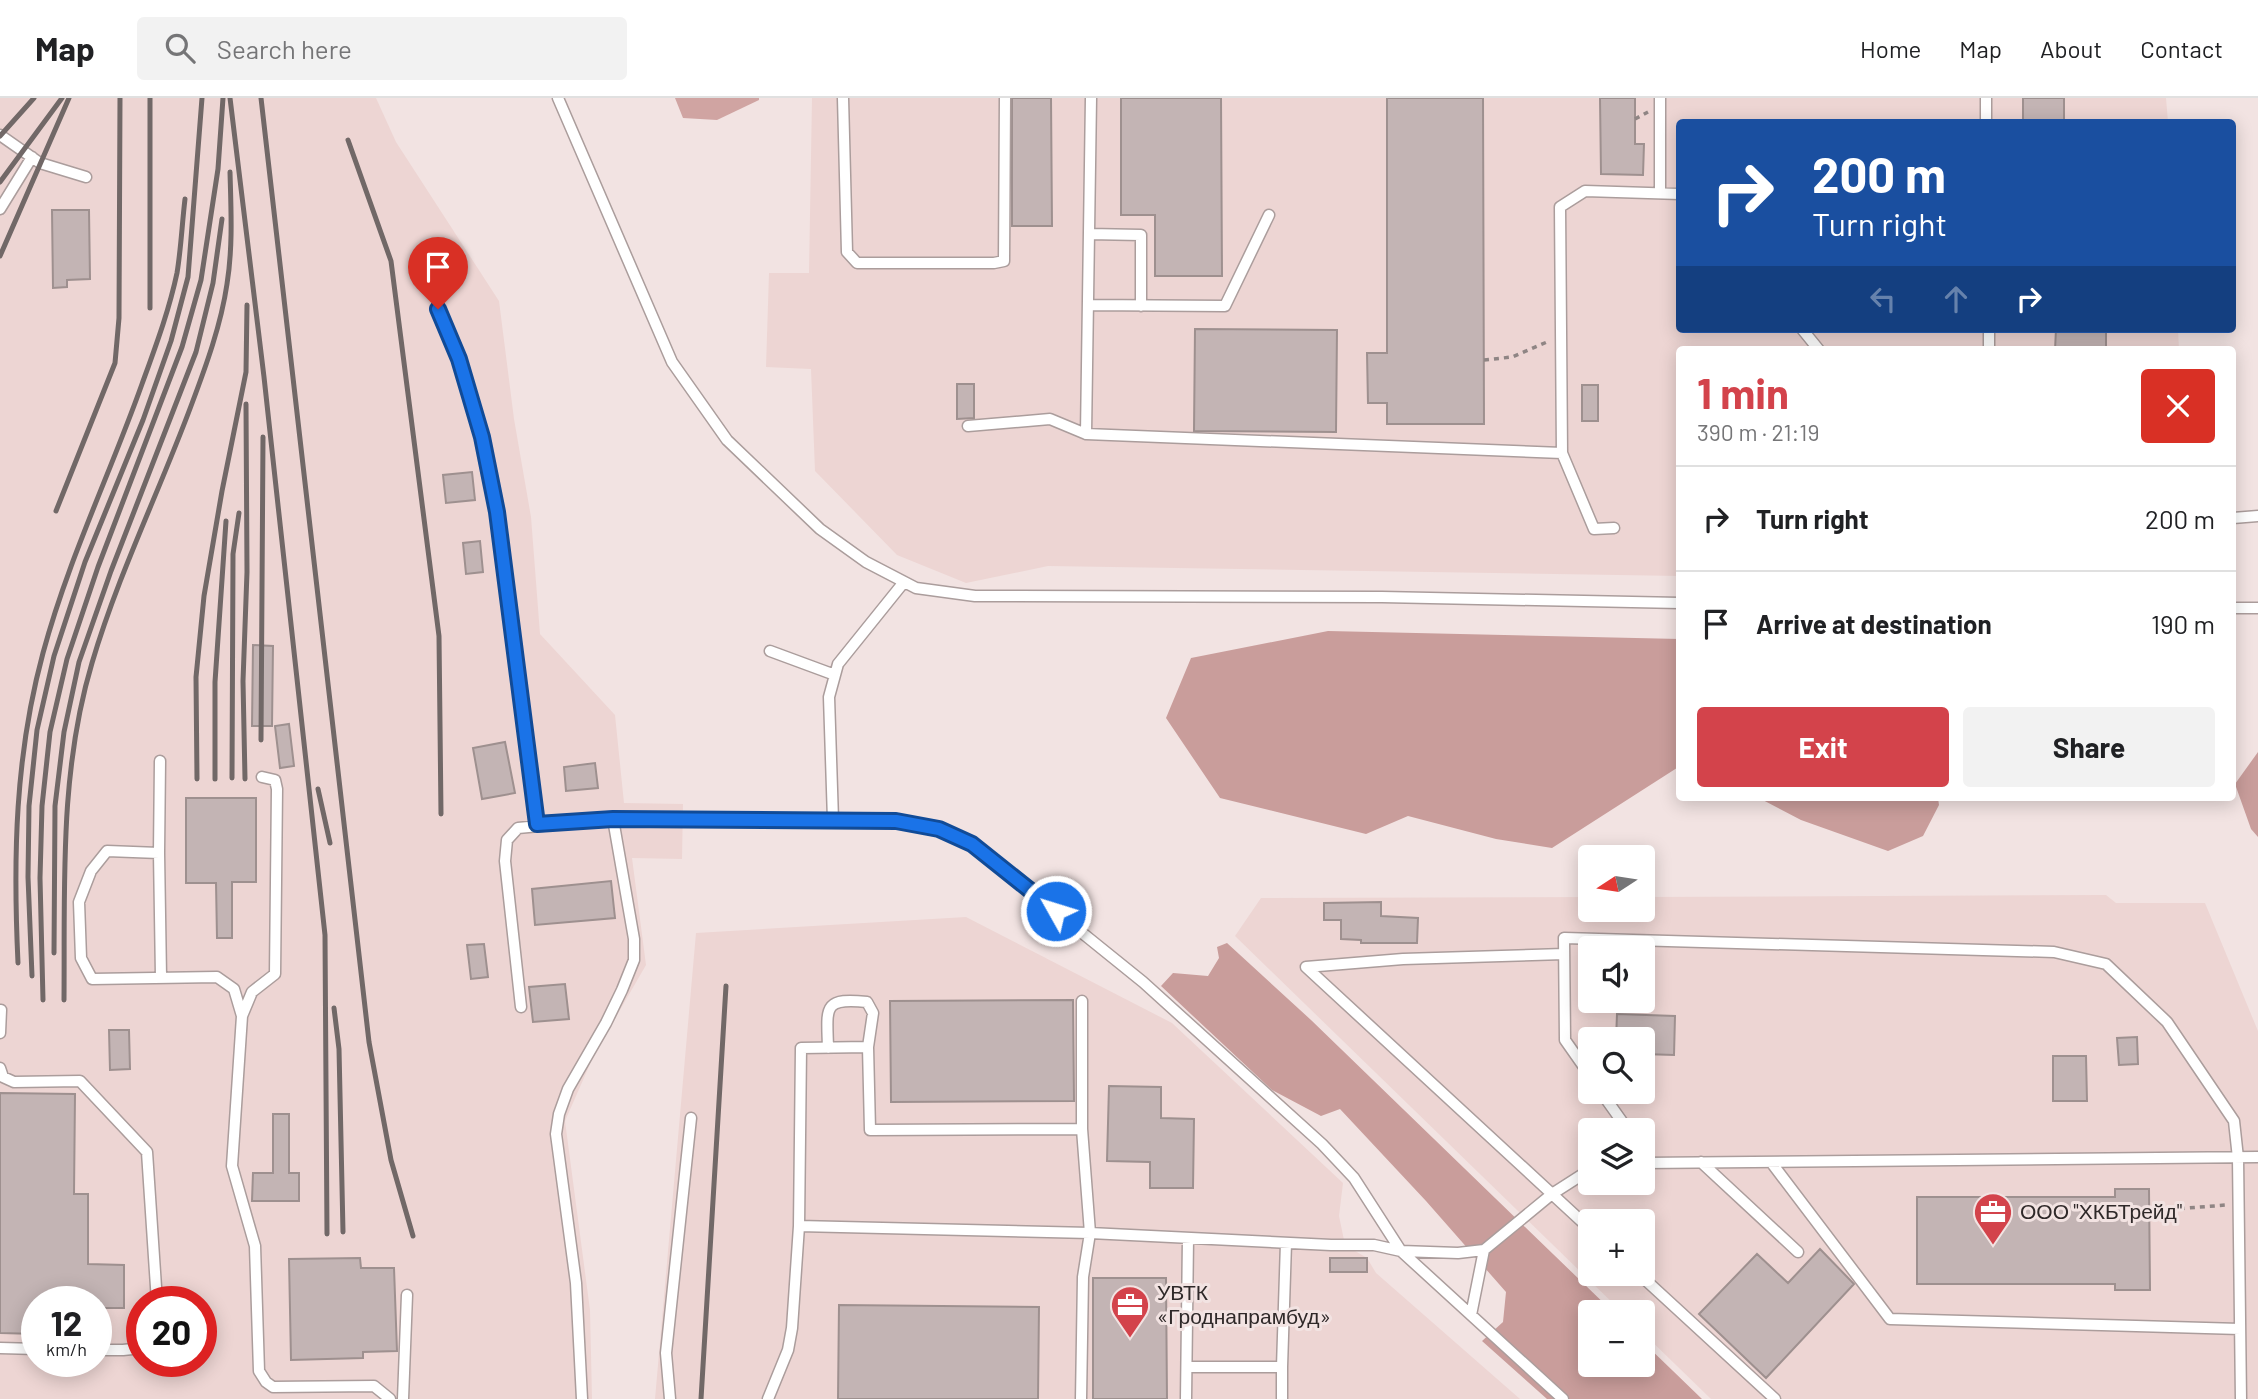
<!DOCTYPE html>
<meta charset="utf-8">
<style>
:root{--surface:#fff;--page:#f2f2f2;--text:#202124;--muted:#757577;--line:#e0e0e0;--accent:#d3434b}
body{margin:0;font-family:Barlow,sans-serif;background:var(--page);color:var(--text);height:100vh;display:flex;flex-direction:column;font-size:26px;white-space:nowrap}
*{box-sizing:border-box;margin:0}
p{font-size:23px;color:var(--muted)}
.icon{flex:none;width:38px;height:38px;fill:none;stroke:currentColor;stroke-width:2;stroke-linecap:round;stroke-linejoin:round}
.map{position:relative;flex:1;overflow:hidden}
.panel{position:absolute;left:1676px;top:248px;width:560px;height:455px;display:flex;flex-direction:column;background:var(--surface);border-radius:7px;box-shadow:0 4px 18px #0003}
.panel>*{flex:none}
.guide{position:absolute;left:1676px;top:21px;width:560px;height:214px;border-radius:7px;box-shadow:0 4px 18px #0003;background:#1a4fa0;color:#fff;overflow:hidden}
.needle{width:46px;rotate:258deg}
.buttons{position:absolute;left:1578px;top:747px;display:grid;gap:14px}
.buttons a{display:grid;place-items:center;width:77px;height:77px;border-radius:7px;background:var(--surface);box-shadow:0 4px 18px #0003;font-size:35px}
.speed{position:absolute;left:21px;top:1188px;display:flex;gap:14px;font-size:35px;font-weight:700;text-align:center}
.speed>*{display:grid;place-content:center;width:91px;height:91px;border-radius:50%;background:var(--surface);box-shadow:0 4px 18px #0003;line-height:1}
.speed small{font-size:18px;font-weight:400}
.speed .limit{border:10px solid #d22;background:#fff;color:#111}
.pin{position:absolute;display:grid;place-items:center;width:60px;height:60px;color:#fff;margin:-72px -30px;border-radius:50% 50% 50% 0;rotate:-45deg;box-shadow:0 0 7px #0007}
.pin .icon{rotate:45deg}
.me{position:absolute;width:77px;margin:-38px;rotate:309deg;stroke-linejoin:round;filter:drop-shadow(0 0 5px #0008)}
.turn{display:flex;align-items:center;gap:24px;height:147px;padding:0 21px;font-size:32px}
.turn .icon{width:91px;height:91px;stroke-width:2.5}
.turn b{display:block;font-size:49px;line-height:60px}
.lanes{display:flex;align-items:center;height:66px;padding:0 21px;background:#0003;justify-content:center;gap:35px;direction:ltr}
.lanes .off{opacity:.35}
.round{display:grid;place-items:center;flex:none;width:74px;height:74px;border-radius:7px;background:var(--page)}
.headline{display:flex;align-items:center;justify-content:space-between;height:119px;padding:0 21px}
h1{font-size:42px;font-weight:700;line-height:52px;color:var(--accent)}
.action{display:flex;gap:14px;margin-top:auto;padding:14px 21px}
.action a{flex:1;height:80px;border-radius:7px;background:var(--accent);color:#fff;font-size:28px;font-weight:700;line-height:80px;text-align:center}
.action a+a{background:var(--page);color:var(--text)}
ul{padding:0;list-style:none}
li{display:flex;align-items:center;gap:21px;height:105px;padding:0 21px;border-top:2px solid var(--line)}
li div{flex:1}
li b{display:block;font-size:26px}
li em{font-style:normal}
header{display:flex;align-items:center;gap:42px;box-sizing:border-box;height:98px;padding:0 35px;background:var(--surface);border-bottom:2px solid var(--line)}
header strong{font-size:33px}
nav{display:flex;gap:38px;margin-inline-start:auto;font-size:24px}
.search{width:490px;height:63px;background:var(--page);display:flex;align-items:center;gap:18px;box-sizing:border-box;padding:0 24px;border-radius:7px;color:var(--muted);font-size:26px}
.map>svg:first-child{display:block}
</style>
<header>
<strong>Map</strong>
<div class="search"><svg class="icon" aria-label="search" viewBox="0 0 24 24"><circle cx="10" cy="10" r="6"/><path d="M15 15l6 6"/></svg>Search here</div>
<nav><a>Home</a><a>Map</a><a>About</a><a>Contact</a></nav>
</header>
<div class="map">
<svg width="2258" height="1301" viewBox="0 0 2258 1301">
<rect width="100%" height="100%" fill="#f2e3e2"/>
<path fill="#edd5d3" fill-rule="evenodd" d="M0,0H376L396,44L499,203L514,321L531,419L540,536L615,617L624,705L683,706L682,761L632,760L646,867L594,957L565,1023L590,1212L592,1301H0ZM37,1204H96V1264H37ZM142,1204H201V1264H142Z
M812,0H2166L2168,24H1680V231H2178L2179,252H1680V478L1048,468L966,485L897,457L815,373L811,271L766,269L769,175H809Z
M2106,797L2116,805H2205L2258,933V1301H1711L1643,1235V1214H1622L1235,838L1261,800L1591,799V812H1643V799ZM1591,850H1643V903H1591ZM1591,942H1643V994H1591ZM1591,1032H1643V1085H1591ZM1591,1124H1643V1176H1591Z
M966,819L1172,925L1343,1085L1339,1118L1345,1147L1367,1160L1376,1175L1520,1301H655L696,835Z"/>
<path fill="#c99d9b" d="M1328,533L1680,541V668L1552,750L1496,741L1408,718L1366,736L1220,700L1166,620L1191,560Z
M2258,654V739L2251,731L2235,686Z
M1759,700H1938L1939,707L1923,738L1888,753L1801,722Z
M1227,845L1311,922L1613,1214H1591V1267H1643V1244L1702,1301H1547L1482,1243L1503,1224L1506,1194L1426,1103L1340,1011L1321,1018L1272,992L1161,888L1173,875L1208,878L1219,860L1217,849Z"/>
<path fill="#d0a4a2" d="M675,0H759V2L717,22L683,20Z"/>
<path fill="#c3b4b4" stroke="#9e908f" stroke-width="2" d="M1012,0H1051L1052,128H1012Z
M1121,0H1221L1222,178H1155V117H1121Z
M1387,0H1483L1484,326H1387V305H1368L1367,255H1387Z
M1600,0H1635V46H1644L1643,77L1601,76Z
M2023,0H2064V24H2023Z
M52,112H89L90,181L67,182V189L53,190Z
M1195,231L1337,232L1336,334L1194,333Z
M2056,231H2106V252H2055Z
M957,286H974V320L957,321Z
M1582,287H1598V323H1582Z
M472,374L475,402L446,405L443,377Z
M480,443L483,474L466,476L463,445Z
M253,547L273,548L272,628H252Z
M289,626L294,668L280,670L275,628Z
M505,644L515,695L482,701L473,650Z
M595,665L598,690L566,693L564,669Z
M186,700H256V784H232V840H217L216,785H186Z
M611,783L615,820L535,827L532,791Z
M1381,804V818L1418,820L1417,845H1361V842L1341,841V822H1324V805Z
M484,846L488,879L471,881L467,847Z
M565,886L569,921L533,924L529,889Z
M1073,902L1074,1003L891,1004L890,903Z
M1617,916L1675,918L1674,957L1643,956V942H1616Z
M109,932H129L130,971L110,972Z
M2137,939L2138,966L2119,967L2117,940Z
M2053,958H2086L2087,1003H2053Z
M1109,988L1161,989V1020L1194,1021L1193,1090H1150V1064L1107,1063Z
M0,995L75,996L74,1096H88V1166L124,1167V1210H100V1204H37V1236L0,1235Z
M273,1016H289V1075H299V1103H252L253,1075H273Z
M2115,1091H2149L2150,1192H2115V1186H1917V1099H2115Z
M1820,1151L1854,1186L1766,1280L1699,1216L1757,1156L1788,1185Z
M360,1160L361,1170H394L397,1253L363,1254V1260L291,1262L289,1161Z
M1330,1160H1367V1174H1330Z
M1093,1180H1166L1167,1301H1093Z
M839,1207L1039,1209L1038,1301H838Z"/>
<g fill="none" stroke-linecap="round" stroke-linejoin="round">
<g stroke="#ab9d9c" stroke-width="13">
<path id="service" d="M558,0L672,264L727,342L820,431L866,464L916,490L975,498L1382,499L1680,505
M843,0L847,154L857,165H994L1004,163L1005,0
M1091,0L1086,336L1562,355L1560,109L1585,93L1680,96
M1986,24V0
M0,37L40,65L86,79
M1660,95V0
M0,111L32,59
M1089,136L1141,137V208
M1088,207L1225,208L1269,117
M438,211L459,261L482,339L497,414L537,726
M1802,231L1819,252
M1989,231V252
M968,328L1050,321L1086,336
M1562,355L1594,431L1614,430
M2233,420L2258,418
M2233,510H2258
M770,553L835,577
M160,663L159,755L107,753L91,773L79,804L81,860L92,881L217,879L234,891L242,918
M262,679L275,682L277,691L275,876L252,894L242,918L232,1068L255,1148L259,1273L266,1284L273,1289L374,1288L390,1301
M833,722L829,599L838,566L904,484
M159,755L161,879
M1306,869L1591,1132
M1306,869L1403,861L1564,856
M521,909L505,763L507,742L518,730L613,721L896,723L939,731L972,746L1143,884L1322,1046L1354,1080L1401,1153L1563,1301
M0,935L1,912
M828,950C827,910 822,899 867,904L873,915L868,949
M0,970L3,979L14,984L80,983L147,1054L157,1204
M1591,979L1565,942L1564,840L2054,854L2106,866L2167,924L2234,1023L2238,1060L2241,1301
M1601,994L1628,1032
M1701,1064L1798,1154
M1771,1064L1890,1221L2240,1231
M1643,1065L2258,1059
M799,1128L801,950L868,949L870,1032L1082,1031
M1639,1176L1775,1301
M1471,1217L1484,1152
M0,1250L37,1251
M96,1252H123L142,1250
M1187,1269H1282L1286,1145
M403,1301L407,1197
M582,1301L576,1185L556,1036L559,1016L568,991L606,925L622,892L634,862V841L613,721
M670,1301L666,1255L691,1020
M768,1301L788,1252L792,1230L799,1128L1090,1135L1331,1147H1374L1401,1153L1458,1155L1484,1152L1552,1096L1591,1071
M1081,1301L1083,1179L1090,1135L1082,1031V903
M1186,1301L1188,1140
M1282,1301V1269"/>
</g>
<path stroke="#8f8584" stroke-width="3.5" stroke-dasharray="5 5" stroke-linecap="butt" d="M1635,21L1648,14
M1484,262L1512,259L1547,244
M2150,1113L2226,1107"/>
<use href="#service" stroke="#fff" stroke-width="10"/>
<path stroke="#716867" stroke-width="5" d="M150,0V210
M230,0L264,279L325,837L327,1136
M261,0L369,944L391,1062L413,1138
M0,38L34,0
M348,42L391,163L439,538L441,716
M0,84L62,0
M0,158L69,0
M56,413L115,265L119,220L120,0
M261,642L263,339
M232,680L233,456L239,415
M197,681L196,579L204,498L222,393L246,274L247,207
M215,681V584L226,423
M245,681L243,583L247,474L246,306
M318,691L330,745
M54,855L55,708L64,634L79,564L111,473L196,254L213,185L222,121
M18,865C13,759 15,658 43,555C68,462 110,376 142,286C155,250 169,213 177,175C181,151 182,126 185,101
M32,878L28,779L29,708L37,632L54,558L85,464L143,322L171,243L188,179L202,0
M43,902L40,780L42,708L50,634L67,561L98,469L182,249L201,182L218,71L223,0
M64,902C65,789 59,675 92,565C118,477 159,394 191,308C206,268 221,227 227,186C233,149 231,111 230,74
M334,910L339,951L343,1134
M701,1301L726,888"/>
</g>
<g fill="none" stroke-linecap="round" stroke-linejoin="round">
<g stroke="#114b97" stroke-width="18">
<path id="route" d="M438,211L459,261L482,339L497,414L537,726L613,721L896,723L939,731L972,746L1056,813"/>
</g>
<use href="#route" stroke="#1a73e8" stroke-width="12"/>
</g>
<defs>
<g id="office-pin" transform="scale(2.0125)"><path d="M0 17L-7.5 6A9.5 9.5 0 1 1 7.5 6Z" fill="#d3434b" stroke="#f2e3e2"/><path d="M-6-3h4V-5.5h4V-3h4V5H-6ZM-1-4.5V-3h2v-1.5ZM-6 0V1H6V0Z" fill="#fff"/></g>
</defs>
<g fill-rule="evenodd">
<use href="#office-pin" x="1993" y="1114"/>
<use href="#office-pin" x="1130" y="1207"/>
</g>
<g text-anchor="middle" stroke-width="6" stroke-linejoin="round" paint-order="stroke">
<g font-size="21" fill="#2f2929" stroke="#f2e3e2" text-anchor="start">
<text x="2020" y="1121">ООО "ХКБТрейд"</text>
<text x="1157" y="1202">УВТК<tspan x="1157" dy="24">«Гроднапрамбуд»</tspan></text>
</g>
</g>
</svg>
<div class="buttons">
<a><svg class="needle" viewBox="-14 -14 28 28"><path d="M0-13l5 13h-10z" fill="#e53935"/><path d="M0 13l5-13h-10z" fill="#757577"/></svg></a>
<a><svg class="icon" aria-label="sound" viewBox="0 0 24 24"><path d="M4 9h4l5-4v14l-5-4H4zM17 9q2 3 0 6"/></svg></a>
<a><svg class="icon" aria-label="search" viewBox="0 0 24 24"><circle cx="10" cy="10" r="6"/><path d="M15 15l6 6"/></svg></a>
<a><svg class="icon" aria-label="layers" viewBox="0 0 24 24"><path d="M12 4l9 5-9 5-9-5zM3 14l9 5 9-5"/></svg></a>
<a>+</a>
<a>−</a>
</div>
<div class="speed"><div>12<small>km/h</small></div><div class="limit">20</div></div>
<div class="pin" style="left:438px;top:211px;background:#d93025"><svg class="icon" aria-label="arrive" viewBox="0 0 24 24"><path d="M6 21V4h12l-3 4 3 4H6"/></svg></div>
<svg class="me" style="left:1056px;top:813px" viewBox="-20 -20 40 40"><circle r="17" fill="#1a73e8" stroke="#fff" stroke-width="3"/><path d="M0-11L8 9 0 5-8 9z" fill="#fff"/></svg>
<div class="guide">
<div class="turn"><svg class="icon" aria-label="right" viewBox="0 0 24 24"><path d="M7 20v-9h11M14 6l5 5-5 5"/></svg><div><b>200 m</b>Turn right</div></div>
<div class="lanes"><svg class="icon off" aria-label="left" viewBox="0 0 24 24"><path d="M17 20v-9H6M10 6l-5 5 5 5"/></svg><svg class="icon off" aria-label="ahead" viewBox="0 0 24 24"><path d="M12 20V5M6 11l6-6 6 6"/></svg><svg class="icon" aria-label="right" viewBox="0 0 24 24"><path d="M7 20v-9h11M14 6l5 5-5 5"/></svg></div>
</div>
<section class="panel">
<div class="headline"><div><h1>1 min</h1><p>390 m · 21:19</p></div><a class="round" style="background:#d93025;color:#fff"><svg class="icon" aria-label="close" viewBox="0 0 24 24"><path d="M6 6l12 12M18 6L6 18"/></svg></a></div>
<ul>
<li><svg class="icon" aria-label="right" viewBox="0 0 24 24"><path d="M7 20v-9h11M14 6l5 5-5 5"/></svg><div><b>Turn right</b></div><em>200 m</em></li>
<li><svg class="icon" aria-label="arrive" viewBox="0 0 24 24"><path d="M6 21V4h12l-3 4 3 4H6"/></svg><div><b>Arrive at destination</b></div><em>190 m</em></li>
</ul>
<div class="action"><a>Exit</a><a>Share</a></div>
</section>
</div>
